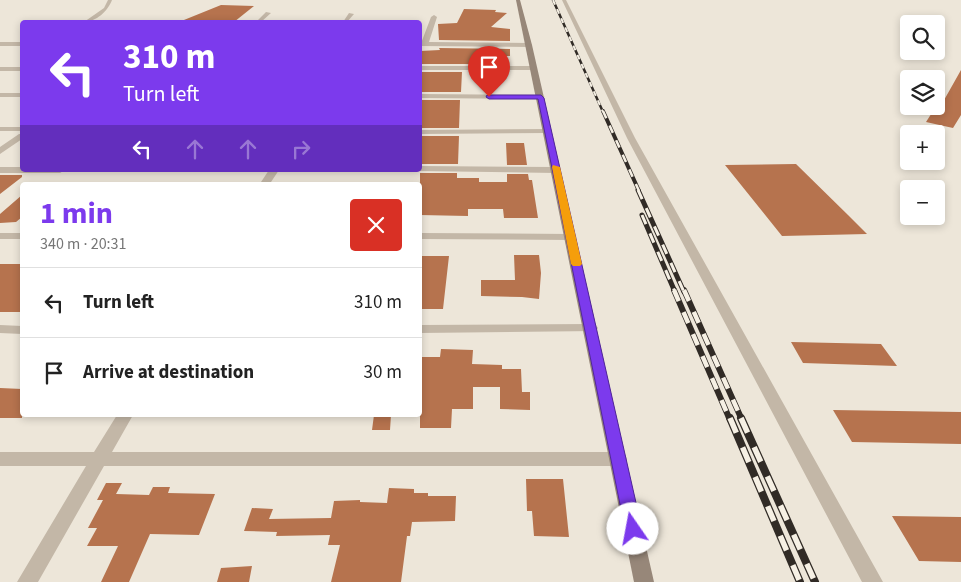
<!DOCTYPE html>
<meta charset="utf-8">
<style>
:root{--surface:#fff;--page:#f2f2f2;--text:#222;--muted:#767676;--line:#e0e0e0;--accent:#7c3aed}
body{margin:0;font-family:"Source Sans 3",sans-serif;background:var(--page);color:var(--text);height:100vh;display:flex;flex-direction:column;font-size:19px;white-space:nowrap}
*{box-sizing:border-box;margin:0}
p{font-size:16px;color:var(--muted)}
.icon{flex:none;width:28px;height:28px;fill:none;stroke:currentColor;stroke-width:2;stroke-linecap:round;stroke-linejoin:round}
.map{position:relative;flex:1;overflow:hidden}
.details{position:absolute;left:20px;top:182px;width:402px;height:235px;display:flex;flex-direction:column;background:var(--surface);border-radius:5px;box-shadow:0 2px 8px #0003}
.details>*{flex:none}
.banner{position:absolute;left:20px;top:20px;width:402px;height:152px;border-radius:5px;box-shadow:0 2px 8px #0003;background:#7c3aed;color:#fff;overflow:hidden}
.fabs{position:absolute;left:900px;top:15px;display:grid;gap:10px}
.fabs a{display:grid;place-items:center;width:45px;height:45px;border-radius:5px;background:var(--surface);box-shadow:0 2px 8px #0003;font-size:25px}
.pin{position:absolute;display:grid;place-items:center;width:42px;height:42px;color:#fff;margin:-51px -21px;border-radius:50% 50% 50% 0;rotate:-45deg;box-shadow:0 0 5px #0007}
.pin .icon{rotate:45deg}
.me{position:absolute;width:55px;margin:-28px;rotate:348deg;stroke-linejoin:round;filter:drop-shadow(0 0 4px #0008)}
.turn{display:flex;align-items:center;gap:18px;height:105px;padding:0 20px;font-size:22px}
.turn .icon{width:65px;height:65px;stroke-width:2.5}
.turn b{display:block;font-size:35px;line-height:42px}
.lanes{display:flex;align-items:center;height:48px;padding:0 20px;background:#0003;justify-content:center;gap:25px;direction:ltr}
.lanes .off{opacity:.35}
.round{display:grid;place-items:center;flex:none;width:52px;height:52px;border-radius:5px;background:var(--page)}
.summary{display:flex;align-items:center;justify-content:space-between;height:85px;padding:0 20px}
h1{font-size:30px;font-weight:700;line-height:38px;color:var(--accent)}
ul{padding:0;list-style:none}
li{display:flex;align-items:center;gap:15px;height:70px;padding:0 20px;border-top:1px solid var(--line)}
li div{flex:1}
li b{display:block;font-size:19px}
li em{font-style:normal}
.map>svg:first-child{display:block}
</style>
<div class="map">
<svg width="961" height="582" viewBox="0 0 961 582">
<rect width="100%" height="100%" fill="#ede6d9"/>
<path fill="#b6734e" d="M221,5L254,6L234,22H179Z
M464,9L496,10L495,12L507,13L491,27L510,29V41L439,40L438,24L457,23Z
M439,48L510,49V56H502L503,61H481V64H420V51L440,50Z
M961,70V115L953,128L926,122L935,108L939,109Z
M420,72H462L461,92H420Z
M420,100H460L459,128H420Z
M420,136H459L458,164H420Z
M506,143H524L527,165H507Z
M796,164L848,215L867,234L782,236L725,165Z
M420,173H457V178H479V182H507V174H528L529,180H532L538,218H504L503,209H468V216L420,215Z
M0,175H22V177L0,194Z
M22,195V217L16,222L0,223V214Z
M514,255H539L541,273L539,299L522,297L481,296V280H515Z
M420,256H449L443,309H420Z
M0,264H22V312H0Z
M791,342L881,344L897,366L803,363Z
M441,349L473,350L472,364L502,365V369H521L522,392H530V410L500,409V387H473V409H452L451,428H420V357H440Z
M0,388L22,389V418H0Z
M833,410L961,412V444L852,442Z
M374,415H391L390,430H372Z
M526,479H563L569,537L534,536L532,511H527Z
M106,483H122L116,494L149,495L153,487H170L168,493L215,494L199,535L150,534L129,582H101L118,546H87L97,528H88L103,500H97Z
M389,488L414,489V493H428V496H456L455,521L412,522L410,536H407L401,582H331L340,545H328L330,535L276,536L277,532L244,531L252,508L273,509L269,519L331,518L334,501L360,500V502L387,503Z
M892,516L961,517V562L919,561Z
M252,566L249,582H217L221,568Z"/>
<g fill="none" stroke-linecap="round" stroke-linejoin="round">
<path fill="#c3b7a7" fill-rule="evenodd" d="M108,0H112C108,11 96,22 84,22L104,8Z
M562,0H566L635,138L883,582H862L627,138Z
M266,12L271,13L261,22H256Z
M349,13L354,14L347,22H343Z
M434,15L437,17L429,42L529,43L532,45L529,47L420,46L431,17Z
M0,42H22V46H0Z
M420,66H534L537,68L534,70H420Z
M0,67H22V71H0Z
M0,93H22V97H0Z
M420,94L541,95L545,97L541,99L420,98Z
M0,127H22V131H0Z
M551,129V133H548L420,134V130Z
M19,134H22V139L0,154V147Z
M420,166L556,167L561,170L556,173L417,171L420,170Z
M0,167H22V170H65L60,173H0Z
M269,170H279L269,185H259Z
M0,233H22V239H0Z
M420,233L571,234L577,237L571,240L420,239Z
M591,324L596,325L598,328L596,331L420,333V325Z
M0,325L22,326V334L0,333Z
M117,415H133L112,452H619L625,454L627,459L625,464L619,466H104L38,582H17L86,466H0V452H94Z"/>
<path fill="#978779" fill-rule="evenodd" d="M516,0H520L532,45L654,582H634Z"/>
<g stroke="#312b26" stroke-width="2.5">
<path id="rail-far4" d="M553,0L603,112"/>
</g>
<g stroke="#312b26" stroke-width="4">
<path id="rail-far3" d="M603,111L639,191"/>
</g>
<g stroke="#312b26" stroke-width="5">
<path id="rail-far2" d="M638,190L684,292
M642,215L675,292"/>
</g>
<g stroke="#312b26" stroke-width="6">
<path id="rail-far1" d="M674,290L730,420
M684,290L742,420"/>
</g>
<g stroke="#312b26" stroke-width="8">
<path id="rail" d="M730,418L800,582
M741,418L815,582"/>
</g>
<use href="#rail-far4" stroke="#f6f0e4" stroke-width="2" stroke-dasharray="5" stroke-linecap="butt"/>
<use href="#rail-far3" stroke="#f6f0e4" stroke-width="2.5" stroke-dasharray="8" stroke-linecap="butt"/>
<use href="#rail-far2" stroke="#f6f0e4" stroke-width="3" stroke-dasharray="10" stroke-linecap="butt"/>
<use href="#rail-far1" stroke="#f6f0e4" stroke-width="4.5" stroke-dasharray="12" stroke-linecap="butt"/>
<use href="#rail" stroke="#f6f0e4" stroke-width="5.5" stroke-dasharray="16" stroke-linecap="butt"/>
</g>
<path fill="#7c3aed" stroke="#51269a" d="M487,95H541L544,98L642,529L639,535L633,537L627,535L625,529L538,99H489L486,97Z"/>
<path fill="#f59e0b" d="M553,165L560,167L582,264L580,266H573L571,264L552,167Z"/>
</svg>
<div class="fabs">
<a><svg class="icon" aria-label="search" viewBox="0 0 24 24"><circle cx="10" cy="10" r="6"/><path d="M15 15l6 6"/></svg></a>
<a><svg class="icon" aria-label="layers" viewBox="0 0 24 24"><path d="M12 4l9 5-9 5-9-5zM3 14l9 5 9-5"/></svg></a>
<a>+</a>
<a>−</a>
</div>
<div class="pin" style="left:489px;top:97px;background:#d93025"><svg class="icon" aria-label="arrive" viewBox="0 0 24 24"><path d="M6 21V4h12l-3 4 3 4H6"/></svg></div>
<svg class="me" style="left:633px;top:529px" viewBox="-20 -20 40 40"><circle r="19" fill="#fff"/><path d="M0-13L10 11 0 6-10 11z" fill="#7c3aed"/></svg>
<div class="banner">
<div class="turn"><svg class="icon" aria-label="left" viewBox="0 0 24 24"><path d="M17 20v-9H6M10 6l-5 5 5 5"/></svg><div><b>310 m</b>Turn left</div></div>
<div class="lanes"><svg class="icon" aria-label="left" viewBox="0 0 24 24"><path d="M17 20v-9H6M10 6l-5 5 5 5"/></svg><svg class="icon off" aria-label="ahead" viewBox="0 0 24 24"><path d="M12 20V5M6 11l6-6 6 6"/></svg><svg class="icon off" aria-label="ahead" viewBox="0 0 24 24"><path d="M12 20V5M6 11l6-6 6 6"/></svg><svg class="icon off" aria-label="right" viewBox="0 0 24 24"><path d="M7 20v-9h11M14 6l5 5-5 5"/></svg></div>
</div>
<section class="details">
<div class="summary"><div><h1>1 min</h1><p>340 m · 20:31</p></div><a class="round" style="background:#d93025;color:#fff"><svg class="icon" aria-label="close" viewBox="0 0 24 24"><path d="M6 6l12 12M18 6L6 18"/></svg></a></div>
<ul>
<li><svg class="icon" aria-label="left" viewBox="0 0 24 24"><path d="M17 20v-9H6M10 6l-5 5 5 5"/></svg><div><b>Turn left</b></div><em>310 m</em></li>
<li><svg class="icon" aria-label="arrive" viewBox="0 0 24 24"><path d="M6 21V4h12l-3 4 3 4H6"/></svg><div><b>Arrive at destination</b></div><em>30 m</em></li>
</ul>
</section>
</div>
